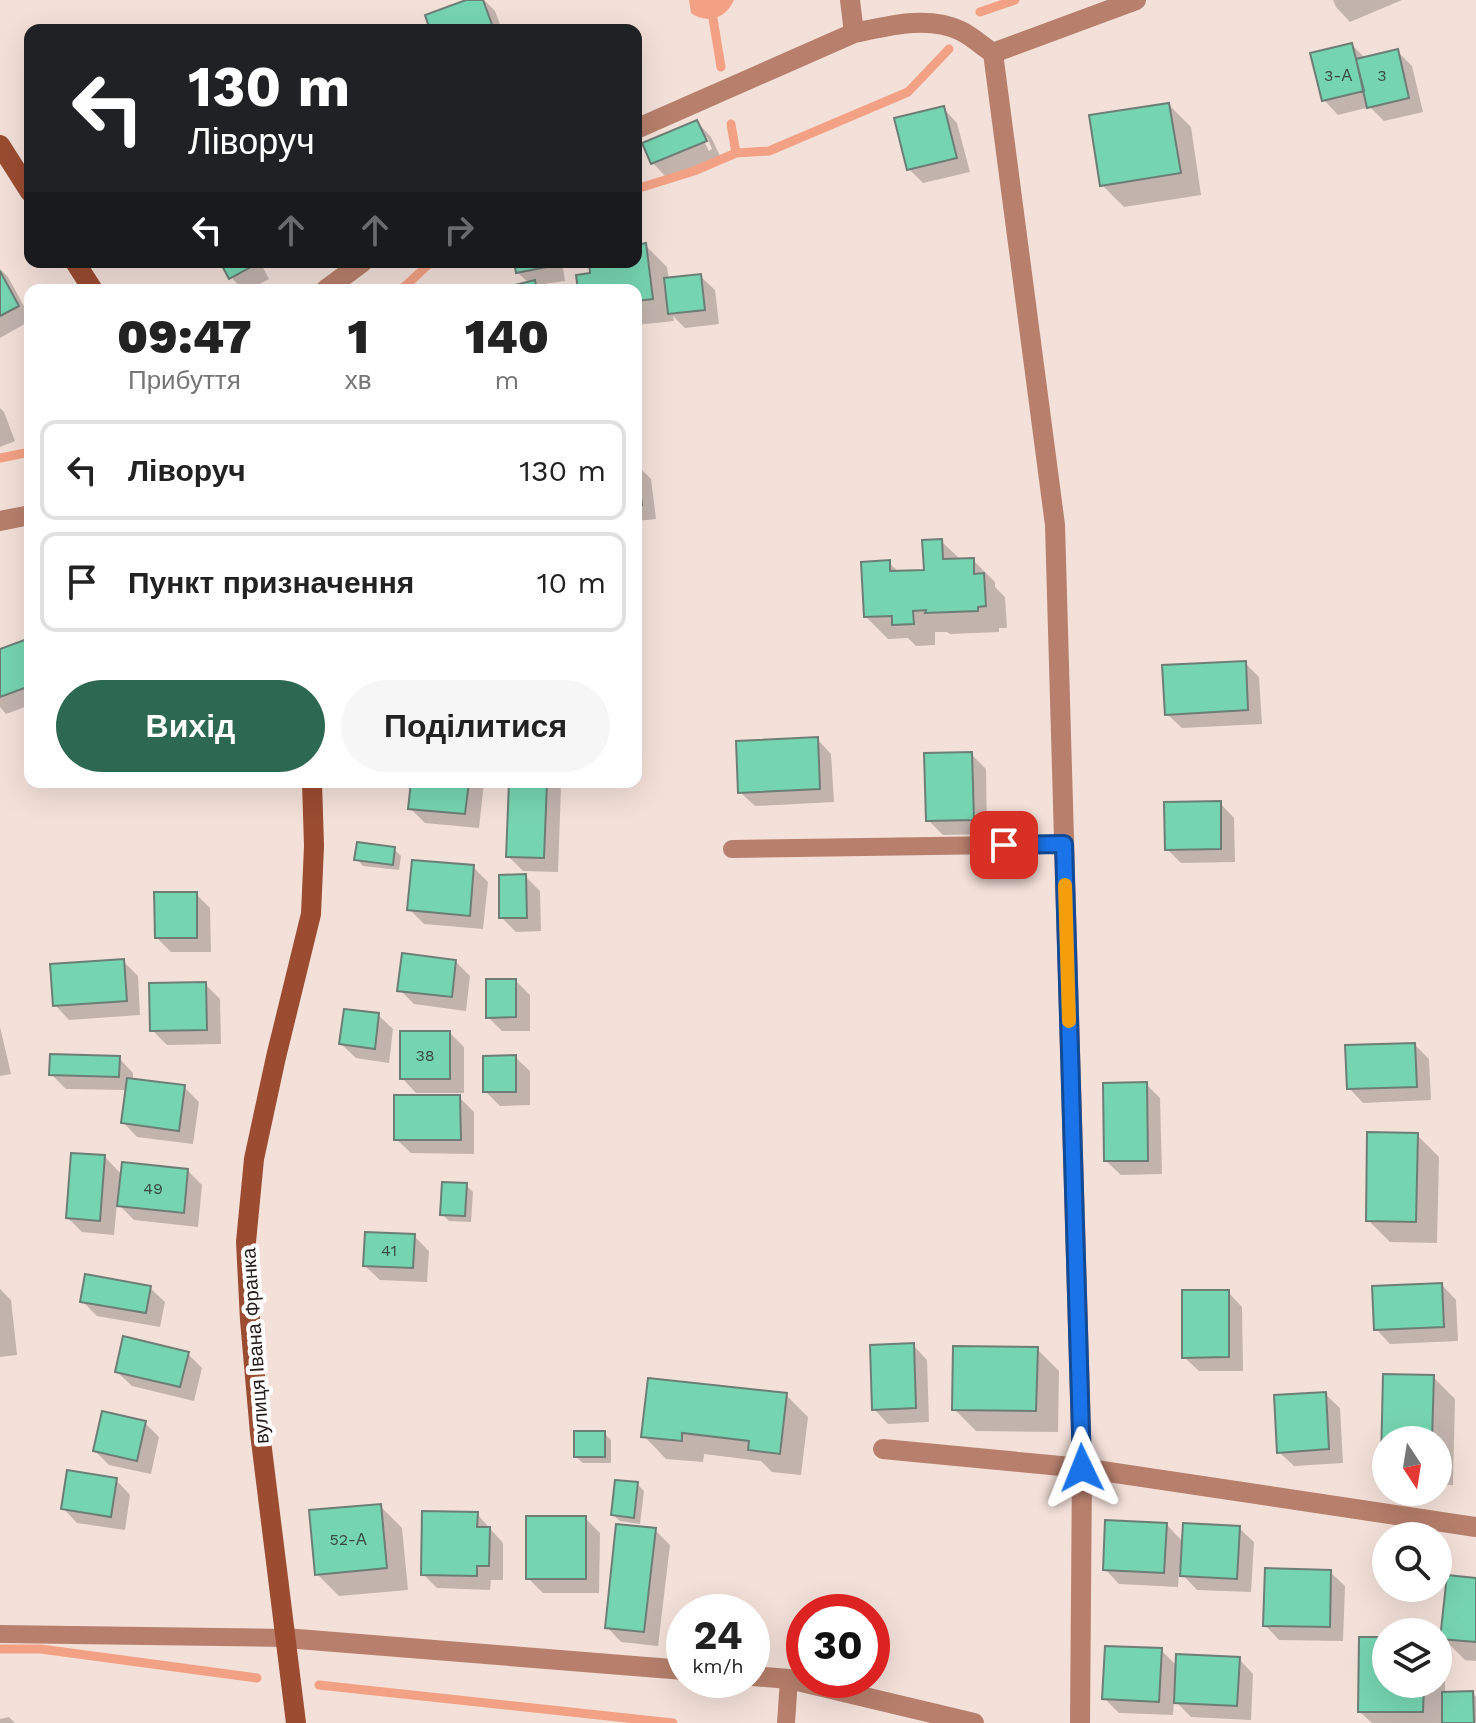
<!DOCTYPE html>
<html lang="uk">
<meta charset="utf-8">
<style>
:root{--surface:#fff;--page:#f6f6f6;--text:#222;--muted:#767676;--line:#e0e0e0;--accent:#2c6852}
body{margin:0;font-family:"Work Sans",sans-serif;background:var(--page);color:var(--text);height:100vh;display:flex;flex-direction:column;font-size:30px;white-space:nowrap}
*{box-sizing:border-box;margin:0}
p{font-size:26px;color:var(--muted)}
.icon{flex:none;width:44px;height:44px;fill:none;stroke:currentColor;stroke-width:2;stroke-linecap:round;stroke-linejoin:round}
.map{position:relative;flex:1;overflow:hidden}
.details{position:absolute;left:24px;top:284px;width:618px;height:504px;display:flex;flex-direction:column;background:var(--surface);border-radius:16px;box-shadow:0 8px 32px #0002}
.details>*{flex:none}
.banner{position:absolute;left:24px;top:24px;width:618px;height:244px;border-radius:16px;box-shadow:0 8px 32px #0002;background:#202124;color:#fff;overflow:hidden}
.needle{width:52px;rotate:168deg}
.controls{position:absolute;left:1372px;top:1426px;display:grid;gap:16px}
.controls a{display:grid;place-items:center;width:80px;height:80px;border-radius:50%;background:var(--surface);box-shadow:0 8px 32px #0002;font-size:40px}
.speed{position:absolute;left:666px;top:1594px;display:flex;gap:16px;font-size:40px;font-weight:700;text-align:center}
.speed>*{display:grid;place-content:center;width:104px;height:104px;border-radius:50%;background:var(--surface);box-shadow:0 8px 32px #0002;line-height:1}
.speed small{font-size:20px;font-weight:400}
.speed .limit{border:12px solid #d22;background:#fff;color:#111}
.pin{position:absolute;display:grid;place-items:center;width:68px;height:68px;color:#fff;margin:-34px;border-radius:16px;box-shadow:0 4px 12px #0006}
.me{position:absolute;width:88px;margin:-44px;rotate:358deg;stroke-linejoin:round;filter:drop-shadow(0 0 6px #0008)}
.turn{display:flex;align-items:center;gap:28px;height:168px;padding:0 32px;font-size:36px}
.turn .icon{width:104px;height:104px;stroke-width:2.5}
.turn b{display:block;font-size:56px;line-height:68px}
.lanes{display:flex;align-items:center;height:76px;padding:0 32px;background:#0003;justify-content:center;gap:40px;direction:ltr}
.lanes .off{opacity:.35}
.eta{display:flex;justify-content:space-evenly;align-items:center;height:136px;text-align:center}
.eta b{font-size:48px;font-weight:800;line-height:56px}
.action{display:flex;gap:16px;margin-top:auto;padding:16px 32px}
.action a{flex:1;height:92px;border-radius:48px;background:var(--accent);color:#fff;font-size:32px;font-weight:800;line-height:92px;text-align:center}
.action a+a{background:var(--page);color:var(--text)}
ul{padding:0;list-style:none}
li{display:flex;align-items:center;gap:24px;height:100px;margin:0 16px 12px;padding:0 16px;border:4px solid var(--line);border-radius:16px}
li div{flex:1}
li b{display:block;font-size:30px}
li em{font-style:normal}
.map>svg:first-child{display:block}
</style>
<div class="map">
<svg width="1476" height="1723" viewBox="0 0 1476 1723">
<rect width="100%" height="100%" fill="#f3e0d9"/>
<path fill="#f3a185" d="M689,0H734C726,18 708,25 691,13Z"/>
<path fill="#0003" fill-rule="evenodd" d="M472,0H484L495,11L502,30H432Z
M1333,0H1402L1350,22L1336,7Z
M1352,45L1366,59L1397,51L1412,66L1423,112L1384,121L1370,107L1338,115L1324,100Z
M1169,105L1191,127L1201,195L1124,207L1102,185Z
M943,108L957,123L970,172L923,183L909,169Z
M697,122L711,137L720,156L667,178L653,163ZM702,137H707L712,149L709,151Z
M645,245L667,267L669,280L700,276L715,290L719,324L685,328L673,316L674,321L636,325V290H580L592,275L591,262H636V247Z
M222,262H260L269,279L249,290H243L231,277Z
M516,262H562L565,281L537,285L542,290H503L529,283L517,272Z
M0,269L8,277L30,317V321L0,338Z
M0,408L4,412L15,441L0,447Z
M636,464L651,479L656,519L636,521Z
M941,541L961,560H973L995,582V587L1005,597L1007,628H999V632L950,634L947,632H935V645L916,646L908,638L888,639L866,617L889,563L900,573L926,572Z
M30,640V705L6,714L0,707V651Z
M1245,663L1259,677L1262,724L1182,728L1167,714Z
M817,739L831,754L834,802L755,806L740,792Z
M971,754L986,769L987,834L943,835L928,820Z
M413,782H484L479,828L425,823L410,808Z
M511,782H556L561,787L558,872L523,871L508,856Z
M1220,803L1234,818L1235,862L1181,863L1167,849Z
M394,849L401,856L399,870L363,866L357,859Z
M473,867L488,882L483,929L424,924L409,909Z
M525,876L540,891L541,931L516,932L501,917Z
M196,894L210,908L211,952H171L157,938Z
M123,961L138,976L140,1015L69,1020L55,1005Z
M455,961L470,976L466,1011L414,1004L400,990Z
M516,981L530,995V1031H502L488,1017Z
M205,984L220,999L221,1044L167,1045L152,1030Z
M378,1015L393,1029L389,1063L356,1058L341,1044Z
M0,1027L11,1074L0,1076Z
M450,1033L464,1047V1093H416L402,1078Z
M1415,1045L1429,1059L1431,1100L1363,1103L1349,1088Z
M515,1057L530,1071V1105L500,1106L485,1091Z
M119,1058L133,1073V1080L184,1087L199,1102L193,1144L137,1137L123,1122L127,1090L66,1089L51,1074Z
M1146,1084L1160,1098L1162,1174L1121,1175L1106,1161Z
M459,1097L474,1112V1154L411,1153L396,1139Z
M1417,1135L1439,1157L1437,1243L1390,1242L1368,1220Z
M105,1157L122,1175L188,1171L202,1185L198,1227L134,1220L117,1203L114,1235L82,1232L68,1218Z
M466,1185L473,1192L471,1222L449,1221L442,1214Z
M414,1236L429,1251L427,1282L380,1280L365,1266Z
M1442,1285L1456,1300L1458,1341L1390,1344L1376,1329Z
M150,1288L165,1302L160,1327L97,1316L82,1301Z
M0,1289L11,1300L17,1355L0,1357Z
M1228,1292L1242,1307L1243,1371H1199L1184,1357Z
M913,1345L927,1360L929,1422L888,1424L874,1409Z
M1037,1349L1059,1371L1058,1432L976,1431L954,1409Z
M188,1354L202,1368L194,1401L132,1386L117,1372Z
M1385,1376L1433,1377L1455,1399L1453,1485H1438V1440H1386V1465L1383,1462Z
M1325,1394L1340,1408L1343,1463L1294,1466L1279,1452Z
M786,1395L808,1417L801,1475L772,1472L761,1461L704,1454L703,1462L666,1459L644,1436Z
M145,1423L159,1437L151,1474L109,1465L95,1451Z
M604,1433L611,1440V1463H583L576,1457Z
M116,1480L130,1495L125,1530L77,1523L63,1508Z
M637,1484L644,1491L640,1524L620,1521L613,1515Z
M380,1506L402,1528L408,1590L339,1596L317,1574Z
M477,1514L503,1543V1580H491L490,1590L437,1588L423,1574Z
M585,1518L600,1533L599,1593H543L528,1578Z
M1166,1524L1184,1543L1239,1528L1254,1542L1251,1592L1197,1590L1179,1571L1178,1587L1119,1584L1105,1569Z
M655,1530L670,1545L658,1646L621,1642L607,1627Z
M1330,1572L1345,1586L1343,1641L1279,1640L1265,1625Z
M1476,1580V1661L1465,1660L1443,1638Z
M1386,1639V1684H1438V1654L1445,1661V1693H1472L1476,1697V1723H1372L1360,1712Z
M1161,1650L1178,1667L1239,1659L1253,1674L1251,1720L1191,1717L1174,1700L1173,1715L1119,1713L1104,1698Z
M9,1717L15,1723H0V1719Z"/>
<g fill="none" stroke-linecap="round" stroke-linejoin="round">
<path stroke="#f3a185" stroke-width="9" d="M710,0L721,67
M980,12L1015,0
M731,124L736,153
M636,189L694,171L736,153L769,151L908,92L949,49
M401,290L431,262
M0,458L30,452
M0,1649H41L257,1678
M319,1685L673,1723"/>
</g>
<path fill="#76d5b1" stroke="#6d7e77" stroke-width="2" d="M466,0H483L494,30H430L425,15Z
M1352,43L1364,91L1322,101L1310,53Z
M1398,49L1409,98L1367,108L1356,59Z
M1169,103L1181,173L1100,186L1089,115Z
M944,106L957,158L907,170L894,118Z
M697,120L707,141L651,164L642,143Z
M646,243L653,299L636,301V290H578L576,275L590,273L589,262H636V245Z
M220,262H255L256,264L229,279Z
M514,262H551L552,266L516,273Z
M0,271L19,306L0,316Z
M701,274L705,310L668,314L664,278Z
M535,280L537,290H495Z
M636,462L642,505H636Z
M942,539L943,559L974,558V574L984,573L986,606L978,607V611L925,613L926,610L913,611L914,624L892,625V616L864,617L861,562L890,560V571L924,570L922,540Z
M30,638V686L0,697V649Z
M1246,661L1248,710L1165,715L1162,665Z
M818,737L820,789L738,793L736,741Z
M972,752L974,820L926,821L924,753Z
M411,782H469L465,814L408,809Z
M509,782H547L544,858L506,857Z
M1221,801V849L1165,850L1164,802Z
M357,842L395,847L393,865L354,860Z
M412,860L474,865L470,916L407,910Z
M526,874L527,918H499V875Z
M154,892H197V938H155Z
M402,953L456,960L452,997L397,991Z
M124,959L127,1001L53,1006L50,964Z
M486,979H516V1017L486,1018Z
M206,982L207,1030L150,1031L149,983Z
M344,1009L379,1013L375,1049L339,1044Z
M400,1031H450V1079H400Z
M1415,1043L1417,1087L1347,1089L1345,1045Z
M50,1054L120,1056L119,1077L49,1075Z
M516,1055V1092H483V1056Z
M127,1078L185,1085L179,1131L121,1123Z
M1147,1082L1148,1161H1104L1103,1083Z
M394,1095H460L461,1140H394Z
M1367,1132L1418,1133L1416,1222L1366,1221Z
M71,1153L105,1155L100,1221L66,1218Z
M122,1162L188,1169L184,1213L117,1206Z
M442,1182L467,1183L465,1216L440,1215Z
M365,1232L415,1234L413,1268L363,1266Z
M85,1274L151,1286L146,1313L80,1302Z
M1442,1283L1444,1327L1374,1330L1372,1286Z
M1182,1290H1229V1357L1182,1358Z
M123,1336L189,1352L180,1387L115,1372Z
M914,1343L916,1408L872,1410L870,1345Z
M953,1346L1038,1347L1036,1411L952,1410Z
M1383,1374L1434,1375L1432,1440H1386V1463H1381Z
M648,1378L787,1393L780,1454L748,1450L749,1441L682,1433V1441L641,1437Z
M1326,1392L1329,1449L1277,1453L1274,1395Z
M102,1411L146,1421L137,1461L93,1451Z
M574,1431H605V1457H574Z
M67,1470L117,1478L111,1517L61,1509Z
M615,1480L638,1482L634,1518L611,1515Z
M381,1504L387,1568L315,1575L309,1510Z
M422,1511L478,1512L477,1527H490L489,1566H477V1576L421,1575Z
M526,1516H586V1579H526Z
M1105,1520L1167,1523L1164,1573L1103,1570Z
M1183,1523L1240,1526L1237,1579L1180,1576Z
M616,1524L656,1528L644,1632L605,1628Z
M1265,1568L1331,1570L1330,1627L1263,1626Z
M1447,1575L1476,1578V1642L1440,1639Z
M1359,1637H1386V1684H1424L1423,1712H1358Z
M1105,1646L1162,1648L1159,1702L1102,1699Z
M1176,1654L1240,1657L1237,1706L1174,1703Z
M1473,1691L1474,1723H1442V1692Z"/>
<g fill="none" stroke-linecap="round" stroke-linejoin="round">
<path stroke="#b77f6c" stroke-width="18" d="M732,849L1064,844
M0,1634L285,1638
M786,1723L789,1679"/>
<path stroke="#b77f6c" stroke-width="20" d="M850,0L854,33
M993,53L1055,525L1082,1468L1080,1723
M636,129L854,33C888,26 928,15 961,31C973,37 982,46 993,53L1136,0
M325,290L363,262
M0,521L30,515
M883,1449L1082,1468L1476,1527
M285,1638L684,1670
M752,1676L789,1679L974,1723"/>
<path stroke="#9b4c31" stroke-width="20" d="M0,145L30,192
M75,262L93,290
M296,1723L260,1433L250,1320L246,1242L254,1159L276,1057L311,914L314,846L312,782"/>
</g>
<g fill="none" stroke-linecap="round" stroke-linejoin="round">
<g stroke="#114b97" stroke-width="20">
<path id="route" d="M1004,845L1064,844L1082,1468"/>
</g>
<use href="#route" stroke="#1a73e8" stroke-width="14"/>
<path stroke="#f59e0b" stroke-width="14" d="M1065,885L1069,1021"/>
</g>
<g text-anchor="middle" stroke-width="8" stroke-linejoin="round" paint-order="stroke">
<g font-size="16" fill="#394c41">
<text x="1338" y="81">3-А</text>
<text x="1382" y="81">3</text>
<text x="425" y="1061">38</text>
<text x="153" y="1194">49</text>
<text x="389" y="1256">41</text>
<text x="348" y="1545">52-А</text>
</g>
<g font-size="20" fill="#251e1c" stroke="#fff">
<text transform="translate(255 1346) rotate(-94)" y="7">вулиця Івана Франка</text>
</g>
</g>
</svg>
<div class="controls">
<a><svg class="needle" viewBox="-14 -14 28 28"><path d="M0-13l5 13h-10z" fill="#e53935"/><path d="M0 13l5-13h-10z" fill="#767676"/></svg></a>
<a><svg class="icon" aria-label="search" viewBox="0 0 24 24"><circle cx="10" cy="10" r="6"/><path d="M15 15l6 6"/></svg></a>
<a><svg class="icon" aria-label="layers" viewBox="0 0 24 24"><path d="M12 4l9 5-9 5-9-5zM3 14l9 5 9-5"/></svg></a>
</div>
<div class="speed"><div>24<small>km/h</small></div><div class="limit">30</div></div>
<div class="pin" style="left:1004px;top:845px;background:#d93025"><svg class="icon" aria-label="arrive" viewBox="0 0 24 24"><path d="M6 21V4h12l-3 4 3 4H6"/></svg></div>
<svg class="me" style="left:1082px;top:1468px" viewBox="-20 -20 40 40"><path d="M0-17L14 15 0 8-14 15z" fill="#1a73e8" stroke="#fff" stroke-width="4"/></svg>
<div class="banner">
<div class="turn"><svg class="icon" aria-label="left" viewBox="0 0 24 24"><path d="M17 20v-9H6M10 6l-5 5 5 5"/></svg><div><b>130 m</b>Ліворуч</div></div>
<div class="lanes"><svg class="icon" aria-label="left" viewBox="0 0 24 24"><path d="M17 20v-9H6M10 6l-5 5 5 5"/></svg><svg class="icon off" aria-label="ahead" viewBox="0 0 24 24"><path d="M12 20V5M6 11l6-6 6 6"/></svg><svg class="icon off" aria-label="ahead" viewBox="0 0 24 24"><path d="M12 20V5M6 11l6-6 6 6"/></svg><svg class="icon off" aria-label="right" viewBox="0 0 24 24"><path d="M7 20v-9h11M14 6l5 5-5 5"/></svg></div>
</div>
<section class="details">
<div class="eta">
<div><b>09:47</b><p>Прибуття</p></div>
<div><b>1</b><p>хв</p></div>
<div><b>140</b><p>m</p></div>
</div>
<ul>
<li><svg class="icon" aria-label="left" viewBox="0 0 24 24"><path d="M17 20v-9H6M10 6l-5 5 5 5"/></svg><div><b>Ліворуч</b></div><em>130 m</em></li>
<li><svg class="icon" aria-label="arrive" viewBox="0 0 24 24"><path d="M6 21V4h12l-3 4 3 4H6"/></svg><div><b>Пункт призначення</b></div><em>10 m</em></li>
</ul>
<div class="action"><a>Вихід</a><a>Поділитися</a></div>
</section>
</div>
